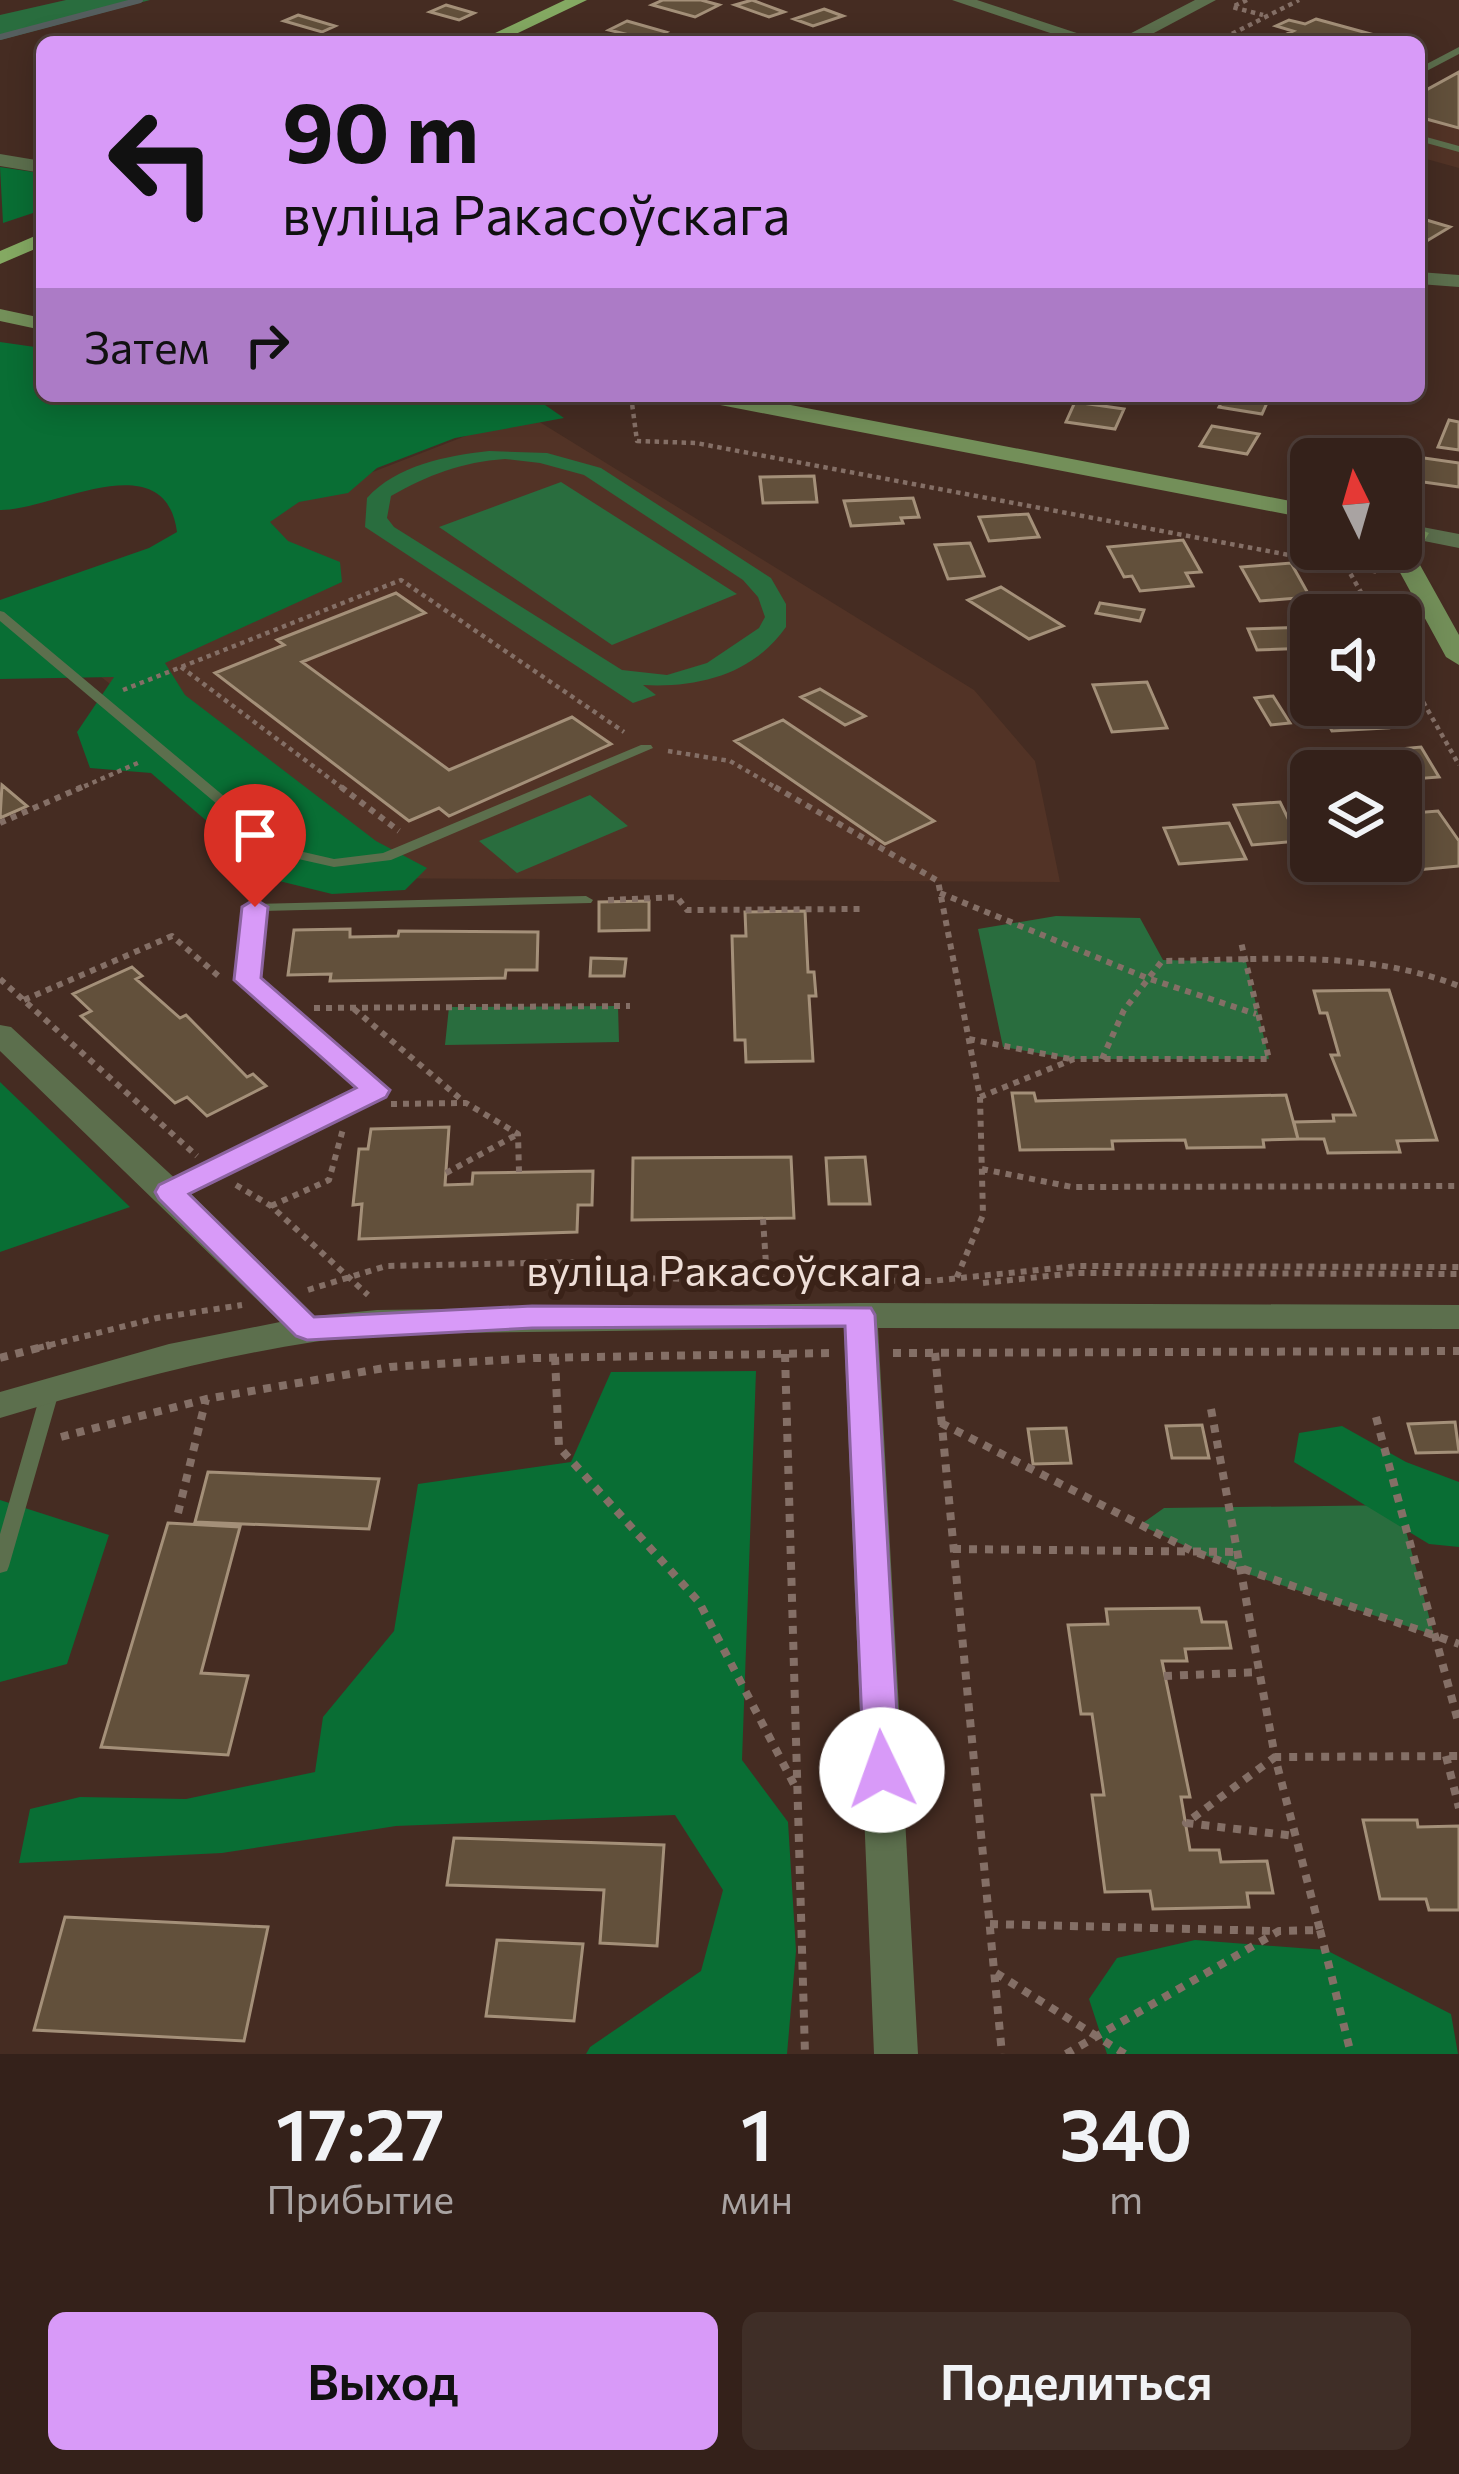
<!DOCTYPE html>
<html lang="ru">
<meta charset="utf-8">
<style>
:root{--surface:#34211a;--page:#3f2e27;--text:#f1f3f6;--muted:#a9a3a2;--line:#4e3e39;--accent:#d89af8}
body{margin:0;font-family:Commissioner,sans-serif;background:var(--page);color:var(--text);height:100vh;display:flex;flex-direction:column;font-size:45px;white-space:nowrap}
*{box-sizing:border-box;margin:0}
p{font-size:39px;color:var(--muted)}
.icon{flex:none;width:66px;height:66px;fill:none;stroke:currentColor;stroke-width:2;stroke-linecap:round;stroke-linejoin:round}
.map{position:relative;height:2054px;overflow:hidden}
.drawer{display:flex;flex-direction:column;background:var(--surface);flex:1}
.drawer>*{flex:none}
.banner{position:absolute;left:36px;top:36px;width:1389px;height:366px;border-radius:18px;box-shadow:0 6px 30px #0003,0 0 0 3px var(--line);background:#d89af8;color:#111;overflow:hidden}
.needle{width:78px;rotate:355deg}
.fabs{position:absolute;left:1290px;top:438px;display:grid;gap:24px}
.fabs a{display:grid;place-items:center;width:132px;height:132px;border-radius:18px;background:var(--surface);box-shadow:0 6px 30px #0003,0 0 0 3px var(--line);font-size:60px}
.pin{position:absolute;display:grid;place-items:center;width:102px;height:102px;color:#fff;margin:-123px -51px;border-radius:50% 50% 50% 0;rotate:-45deg;box-shadow:0 0 12px #0007}
.pin .icon{rotate:45deg}
.me{position:absolute;width:132px;margin:-66px;rotate:357deg;stroke-linejoin:round;filter:drop-shadow(0 0 9px #0008)}
.turn{display:flex;align-items:center;gap:42px;height:252px;padding:0 48px;font-size:54px}
.turn .icon{width:156px;height:156px;stroke-width:2.5}
.turn b{display:block;font-size:84px;line-height:102px}
.then{display:flex;align-items:center;height:114px;padding:0 48px;background:#0003;gap:24px;font-size:45px}
.eta{display:flex;justify-content:space-evenly;align-items:center;height:204px;text-align:center}
.eta b{font-size:72px;font-weight:600;line-height:84px}
.primary-button{display:flex;gap:24px;margin-top:auto;padding:24px 48px}
.primary-button a{flex:1;height:138px;border-radius:18px;background:var(--accent);color:#111;font-size:48px;font-weight:600;line-height:138px;text-align:center}
.primary-button a+a{background:var(--page);color:var(--text)}
.map>svg:first-child{display:block}
</style>
<div class="map">
<svg width="1459" height="2054" viewBox="0 0 1459 2054">
<rect width="100%" height="100%" fill="#452c22"/>
<path fill="#523326" d="M1459,72V168L1419,157V94Z
M525,413L974,690L1035,761L1060,882L354,878L17,610Z"/>
<path fill="#296d3e" fill-rule="evenodd" d="M66,0H150L0,40V15Z
M489,451L547,453L601,468L771,578L786,604V627C753,674 699,688 643,685L656,695L633,703L365,527L367,498C397,465 446,456 489,451ZM505,459L540,463L584,475L743,580L758,597L765,617L759,628L707,663L667,675L622,670L394,527L387,518L391,496C428,475 462,462 505,459Z
M561,482L737,594L612,645L439,527Z
M590,795L628,826L517,873L479,841Z
M1056,916L1140,918L1163,960L1246,962L1269,1059H1074L1003,1047L978,929Z
M618,1006L619,1042L445,1045L449,1007Z
M1399,1505L1434,1635L1242,1572L1140,1525L1164,1508Z"/>
<path fill="#096e34" d="M0,167L40,173L42,210L3,223Z
M0,342L42,348V396H532L564,418L455,438L377,468L348,493L299,502L270,522L288,541L340,562L342,582L165,663L185,695L376,841L427,868L405,890L332,894L275,880L151,773L90,768L77,732L114,677L0,679V600L149,548L177,532C165,441 51,511 0,510Z
M0,1082L130,1207L0,1252Z
M756,1371L742,1760L788,1822L796,1951L787,2054H586L590,2047L701,1971L723,1890L675,1815L396,1826L222,1853L19,1863L30,1809L80,1797L186,1799L315,1772L323,1717L394,1631L418,1484L571,1462L611,1372Z
M1342,1426L1406,1462L1459,1482V1547L1429,1544L1294,1462L1299,1433Z
M0,1500L109,1535L67,1664L0,1682Z
M1195,1940L1326,1950L1451,2014L1458,2054H1107L1089,1999L1117,1958Z"/>
<g fill="none" stroke-linecap="round" stroke-linejoin="round">
<path stroke="#555e5e" stroke-width="6" d="M0,37L140,0"/>
</g>
<path fill="#62503b" stroke="#a49079" stroke-width="3" d="M663,0H701L719,5L695,17L652,5Z
M752,0L784,12L769,17L735,5Z
M446,5L474,13L459,20L430,12Z
M824,9L843,16L813,26L794,19Z
M298,15L335,26L322,32L284,21Z
M1316,19L1400,42H1270L1293,31L1276,26L1289,20L1305,24Z
M627,21L666,32L649,40L609,30Z
M1459,72V128L1419,117V94Z
M1423,219L1450,227L1420,245L1419,221Z
M1225,396H1270L1262,414L1219,407Z
M1075,402L1124,409L1115,429L1066,422Z
M1449,420L1459,422V450L1438,447Z
M1212,426L1259,434L1247,454L1200,446Z
M1417,457L1459,463V487L1409,480Z
M814,476L817,502L763,503L760,477Z
M913,498L919,517L901,518L903,523L851,526L844,501Z
M1028,514L1039,537L989,541L979,517Z
M1183,540L1201,572L1186,573L1193,586L1140,591L1132,576L1124,577L1108,547Z
M970,543L984,576L948,579L935,545Z
M1291,563L1310,597L1260,601L1241,567Z
M1001,587L1063,626L1029,639L968,600Z
M396,593L425,613L302,662L449,770L572,717L611,744L449,816L439,808L409,821L215,673L284,645L277,640Z
M1100,603L1144,610L1140,621L1096,613Z
M1311,627V648L1257,650L1248,629Z
M1147,682L1167,728L1112,732L1093,685Z
M820,689L865,716L845,725L801,697Z
M1273,696L1290,723L1271,725L1255,698Z
M1318,705H1376L1388,728L1332,731Z
M783,720L934,821L885,844L735,741Z
M1421,747L1439,777L1401,780V771H1377L1366,752Z
M2,785L27,806L0,818Z
M1280,802L1299,841L1252,845L1234,805Z
M1438,811L1459,841V866L1406,871L1403,866L1387,867L1384,861H1401V814Z
M1229,823L1246,859L1179,864L1164,828Z
M1323,861H1363L1371,877L1332,879Z
M649,901V930L599,931V902Z
M805,911L808,972H814L816,996H809L813,1061L746,1062L745,1040H735L732,936H746L745,912Z
M350,929V937L398,936L399,931L538,932L537,970H506L505,978L330,981L331,974L288,975L294,930Z
M591,958L626,959L624,976H590Z
M132,967L142,976L136,979L180,1018L186,1015L247,1077L253,1074L266,1086L207,1116L187,1097L175,1103L81,1016L91,1011L73,994Z
M1389,990L1437,1140L1397,1141L1400,1152L1328,1153L1324,1139H1298L1294,1122L1334,1121L1333,1115H1355L1331,1055H1339L1327,1013H1320L1314,991Z
M1012,1093H1034L1036,1101L1286,1095L1298,1139L1263,1140L1264,1147L1187,1148L1185,1140L1112,1141L1113,1149L1020,1150Z
M449,1127L445,1185L472,1184L473,1173L593,1171L592,1205H578L577,1232L359,1239L362,1204L353,1205L359,1149H368L371,1129Z
M791,1157L794,1218L632,1220L633,1158Z
M865,1157L870,1204H829L826,1158Z
M1455,1422L1459,1452L1416,1453L1408,1424Z
M1202,1425L1209,1458H1172L1166,1426Z
M1066,1428L1071,1463L1033,1464L1028,1429Z
M208,1472L379,1479L369,1529L195,1522Z
M168,1523L240,1527L201,1673L248,1676L228,1755L101,1747Z
M1199,1608L1202,1622H1226L1231,1648L1185,1649L1187,1661H1162L1190,1797H1181L1190,1850H1219L1221,1862L1267,1861L1273,1893H1247L1249,1907L1153,1909L1150,1891L1105,1892L1092,1795H1104L1092,1714H1081L1068,1625L1108,1624L1106,1609Z
M1363,1820H1417L1418,1827L1459,1826V1910H1429L1426,1899H1380Z
M454,1838L664,1845L657,1946L600,1943L604,1890L447,1885Z
M65,1917L268,1927L244,2041L34,2030Z
M497,1940L583,1944L574,2021L486,2016Z"/>
<g fill="none" stroke-linecap="round" stroke-linejoin="round">
<path stroke="#846f66" stroke-width="4.5" stroke-dasharray="4.5 4.5" stroke-linecap="butt" d="M1247,0L1232,7L1263,15
M1216,42L1299,0
M631,396L637,441L696,443L1379,572
M1319,561L1325,549
M1346,566L1374,615
M1401,663L1459,765
M181,667L345,790
M123,690L401,580L624,732
M668,751L730,761L780,790
M76,790L140,762"/>
<path stroke="#846f66" stroke-width="6" stroke-dasharray="6 6" stroke-linecap="butt" d="M341,787L399,831
M775,787L938,881L980,1097L983,1215L956,1279
M0,823L82,787
M940,893L1147,978L1256,1014
M608,900L677,897L687,910L863,909
M0,979L197,1156
M24,1000L172,936L222,979
M314,1008L630,1006
M354,1009L463,1101
M969,1039L1070,1059
M1102,1059L1124,1010L1162,961C1263,960 1363,949 1459,986
M980,1097L1074,1059H1269L1241,942
M391,1104L466,1103L518,1134L519,1172
M982,1169L1072,1187L1459,1186
M446,1173L518,1134
M236,1185L271,1206L368,1295
M271,1206L329,1180L343,1129
M763,1219L767,1279
M983,1283L1076,1273L1459,1274
M308,1290L386,1266L574,1262L612,1278L931,1281L1077,1266L1459,1267
M38,1348L157,1318L242,1305"/>
<path stroke="#846f66" stroke-width="8" stroke-dasharray="8 8" stroke-linecap="butt" d="M893,1353L1459,1351
M935,1353L1002,2054
M785,1354L805,2054
M555,1357L559,1447L699,1602L798,1792
M0,1358L50,1345
M1211,1409L1275,1757L1459,1756
M1376,1417L1459,1725
M941,1423L1192,1551L1459,1644
M61,1437L206,1399L390,1367L534,1358L831,1353
M178,1513L206,1399
M953,1549L1238,1552
M1164,1676L1260,1672
M1446,1756L1459,1808
M990,1924L1275,1931
M1320,1930L1351,2054
M996,1973L1125,2054
M1066,2054L1279,1931L1320,1930L1275,1757L1186,1823L1295,1836"/>
<path fill="#5c6f4d" fill-rule="evenodd" d="M1459,47V54L1419,75V68Z
M1419,135L1459,146V152L1419,141Z
M0,611L4,612L286,848L334,859L383,853L641,745H651L653,748L391,860L334,867L276,854L0,621Z
M586,896L593,900L591,903L262,911L254,979L384,1090L381,1094L175,1195H163L161,1191L163,1187L365,1089L240,980L250,904Z
M50,1386L56,1388L59,1392L9,1566L7,1571L0,1573V1534L41,1392L44,1388Z"/>
<path fill="#5c6f4d" fill-rule="evenodd" d="M952,0H977L1104,42H1077Z
M1195,0H1216L1137,42H1114Z
M0,154L42,161V173L0,166Z
M1419,272L1459,275V287L1419,284Z
M1417,526L1459,534V548L1409,538V528Z
M0,1025L11,1027L180,1183L315,1316L377,1310L860,1303L1459,1305V1329L878,1328L918,2054H874L844,1328L377,1334C247,1347 125,1381 0,1418V1392L169,1344L280,1322L0,1051Z"/>
<path fill="#738f59" fill-rule="evenodd" d="M0,309L42,318V330L0,321Z
M699,396H744L1311,505V519L710,403Z
M1401,522L1429,533L1415,556L1459,635V665L1446,657L1391,556L1401,549Z"/>
<path fill="#84a962" fill-rule="evenodd" d="M565,0H587L499,42H476Z
M42,233V246L0,264V251Z"/>
</g>
<path fill="#d89af8" stroke="#8c64a1" stroke-width="3" d="M255,899L268,907L261,978L390,1090L386,1097L189,1194L314,1317L532,1306L871,1308L875,1315L900,1770L894,1781L882,1785L869,1781L864,1770L845,1326L532,1328L307,1340L296,1336L159,1199L155,1192L159,1185L356,1088L234,980L242,907Z"/>
<g text-anchor="middle" stroke-width="12" stroke-linejoin="round" paint-order="stroke">
<g font-size="42" fill="#eeded7" stroke="#3a2218">
<text x="724" y="1286">вуліца Ракасоўскага</text>
</g>
</g>
</svg>
<div class="fabs">
<a><svg class="needle" viewBox="-14 -14 28 28"><path d="M0-13l5 13h-10z" fill="#e53935"/><path d="M0 13l5-13h-10z" fill="#a9a3a2"/></svg></a>
<a><svg class="icon" aria-label="sound" viewBox="0 0 24 24"><path d="M4 9h4l5-4v14l-5-4H4zM17 9q2 3 0 6"/></svg></a>
<a><svg class="icon" aria-label="layers" viewBox="0 0 24 24"><path d="M12 4l9 5-9 5-9-5zM3 14l9 5 9-5"/></svg></a>
</div>
<div class="pin" style="left:255px;top:907px;background:#d93025"><svg class="icon" aria-label="arrive" viewBox="0 0 24 24"><path d="M6 21V4h12l-3 4 3 4H6"/></svg></div>
<svg class="me" style="left:882px;top:1770px" viewBox="-20 -20 40 40"><circle r="19" fill="#fff"/><path d="M0-13L10 11 0 6-10 11z" fill="#d89af8"/></svg>
<div class="banner">
<div class="turn"><svg class="icon" aria-label="left" viewBox="0 0 24 24"><path d="M17 20v-9H6M10 6l-5 5 5 5"/></svg><div><b>90 m</b>вуліца Ракасоўскага</div></div>
<div class="then">Затем<svg class="icon" aria-label="right" viewBox="0 0 24 24"><path d="M7 20v-9h11M14 6l5 5-5 5"/></svg></div>
</div>
</div>
<section class="drawer">
<div class="eta">
<div><b>17:27</b><p>Прибытие</p></div>
<div><b>1</b><p>мин</p></div>
<div><b>340</b><p>m</p></div>
</div>
<div class="primary-button"><a>Выход</a><a>Поделиться</a></div>
</section>
